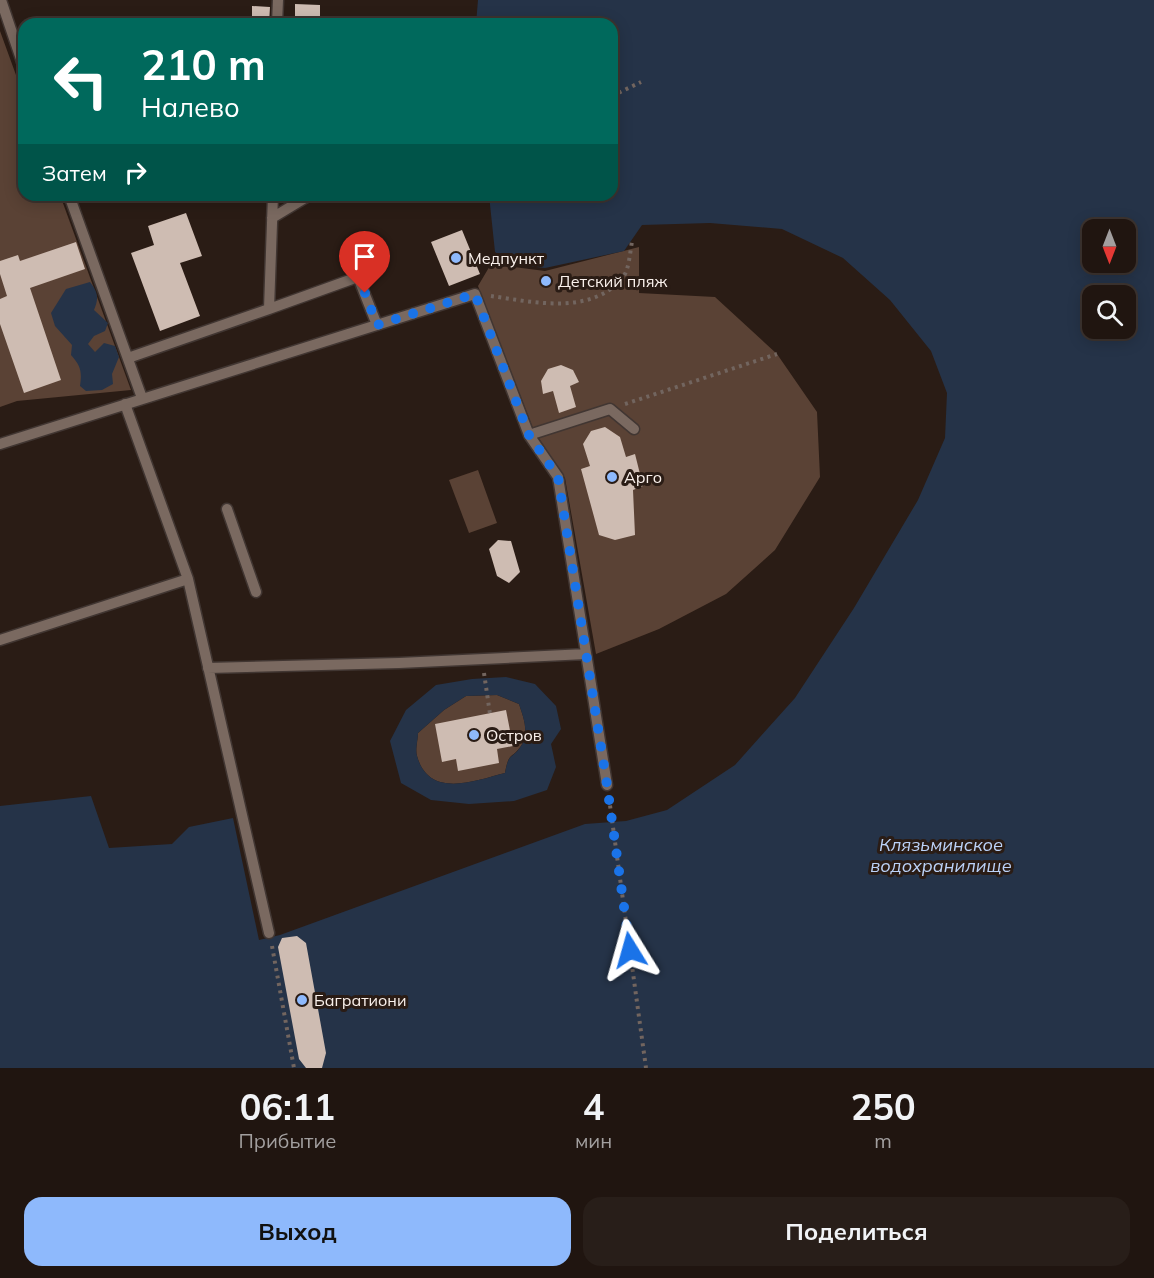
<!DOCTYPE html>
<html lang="ru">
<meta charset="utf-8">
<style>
:root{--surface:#201510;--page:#281e19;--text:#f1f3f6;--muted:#a29f9f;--line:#3d3430;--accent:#8eb9fc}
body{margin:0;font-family:Mulish,sans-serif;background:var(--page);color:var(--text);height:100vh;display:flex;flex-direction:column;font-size:22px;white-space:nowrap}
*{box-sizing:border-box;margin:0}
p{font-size:20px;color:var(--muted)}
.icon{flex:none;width:33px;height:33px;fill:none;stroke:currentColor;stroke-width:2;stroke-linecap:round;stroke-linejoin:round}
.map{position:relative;height:1068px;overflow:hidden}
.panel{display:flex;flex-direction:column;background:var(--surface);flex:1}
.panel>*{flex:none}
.hud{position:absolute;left:18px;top:18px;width:600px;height:183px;border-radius:18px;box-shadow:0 3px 15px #0003,0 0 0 2px var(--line);background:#00695c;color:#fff;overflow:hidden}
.needle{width:39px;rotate:180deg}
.buttons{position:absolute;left:1082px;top:219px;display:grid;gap:12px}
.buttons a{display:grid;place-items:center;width:54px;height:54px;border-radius:12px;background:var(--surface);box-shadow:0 3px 15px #0003,0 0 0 2px var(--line);font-size:30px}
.pin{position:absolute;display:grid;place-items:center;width:51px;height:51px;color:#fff;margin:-62px -26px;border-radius:50% 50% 50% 0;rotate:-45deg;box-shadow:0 0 6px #0007}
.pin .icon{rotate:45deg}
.me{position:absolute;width:66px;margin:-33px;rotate:352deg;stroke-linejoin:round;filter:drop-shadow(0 0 4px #0008)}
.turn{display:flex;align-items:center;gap:21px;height:126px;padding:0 24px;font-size:27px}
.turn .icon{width:78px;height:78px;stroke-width:2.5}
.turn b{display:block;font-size:42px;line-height:51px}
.then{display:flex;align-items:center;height:57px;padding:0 24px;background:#0003;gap:12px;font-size:22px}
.eta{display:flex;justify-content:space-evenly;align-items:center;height:102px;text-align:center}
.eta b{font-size:36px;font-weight:700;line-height:42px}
.primary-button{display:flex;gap:12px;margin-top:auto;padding:12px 24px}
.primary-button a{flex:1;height:69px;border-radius:18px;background:var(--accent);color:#111;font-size:24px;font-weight:700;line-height:69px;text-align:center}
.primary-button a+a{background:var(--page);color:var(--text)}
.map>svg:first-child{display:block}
</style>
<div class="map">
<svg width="1154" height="1068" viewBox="0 0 1154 1068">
<rect width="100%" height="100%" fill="#2a1c15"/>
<path fill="#5a4235" d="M0,31L24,97V195H60L131,390L17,401L0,407Z
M639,247V293L715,297L777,354L817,412L820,477L775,550L726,594L659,629L596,654L565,478L534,431L478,286L491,264L545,271Z
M478,470L497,523L469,533L449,480Z
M497,695L519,704C523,716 530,733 521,746C511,760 509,751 505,773C474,781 429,799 417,756C415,750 418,739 418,733L444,710L466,696Z"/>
<path fill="#253348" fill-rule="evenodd" d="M478,0H1154V1068H0V806L91,796L109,848L172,844L189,827L233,818L259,940L280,935L585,824L626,821L667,810L735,765L795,698L854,608L918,500L945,438L947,393L931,351L890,300L843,258L782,229L710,223L642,225L624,251L545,268L512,264L495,252L489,195H612V24H476ZM1092,230H1125V262H1092ZM1092,296H1125V328H1092Z
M90,282C98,292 99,298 94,310L108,323L105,331L94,336L88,344L95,352L104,343L115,346L119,357L112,374L113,384L102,390L86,391L80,386C82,372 81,366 71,355L72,345L55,326L51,313L66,289Z
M506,677L535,684L556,706L561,729L551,744L556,767L547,790L514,801L469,804L431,800L401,783L390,741L406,710L436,685L472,679ZM497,695L519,704C523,716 530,734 521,746C511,761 509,751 505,773C474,781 429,799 417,756C415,750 418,739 418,733L444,710L466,696Z"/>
<path fill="#cebcb2" d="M295,4L320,5V24H295Z
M252,6L270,7L269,24H252Z
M186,213L202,256L180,263L200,316L160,331L131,253L154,245L148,226Z
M462,230L480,274L449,286L431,242Z
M76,242L85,269L30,288L61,380L24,393L0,324V299L7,296L0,274V261L18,255L20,261Z
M561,365L573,370L579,382L570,386L576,407L559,413L553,391L543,394L541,381L548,369Z
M605,427L620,437L626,457L635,454L643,486L633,490L635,535L615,540L599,535L581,469L590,466L583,444L591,431Z
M498,540L511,541L520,572L509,583L497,576L489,549Z
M506,710L513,746L497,749L499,763L458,771L456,759L442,762L435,724Z
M297,936L306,943L326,1053L322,1068H306L299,1059L278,947L282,938Z"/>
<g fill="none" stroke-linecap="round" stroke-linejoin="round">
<g stroke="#413632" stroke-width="13">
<path id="service" d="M1,0L24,68
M277,24L278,0
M69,195L142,398
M272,218L310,195
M269,309L358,277L377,325
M128,358L269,309L273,195
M125,404L188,579L269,933
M529,435L610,409L634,429
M0,444L475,294L529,435L558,477L607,785
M227,509L256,592
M0,640L188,579
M208,668L399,663L586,654"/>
</g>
<path stroke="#72655f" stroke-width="4" stroke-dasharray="3 4.5" stroke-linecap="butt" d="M612,96L641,82
M491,296C533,302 592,316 623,277C629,270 630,252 632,242
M625,404L777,354
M484,673L490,714
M609,798L646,1068
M272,946L294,1068"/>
<use href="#service" stroke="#7a6960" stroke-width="10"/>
</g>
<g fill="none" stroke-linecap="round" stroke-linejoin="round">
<path stroke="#1a73e8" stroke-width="10" stroke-dasharray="0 18" d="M365,293L377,325L475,294L529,435L558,477L607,785L630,950"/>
</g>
<g fill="#8eb9fc" stroke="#2a1c15" stroke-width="2">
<circle cx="456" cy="258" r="6"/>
<circle cx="546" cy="281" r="6"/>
<circle cx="612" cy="477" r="6"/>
<circle cx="474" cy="735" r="6"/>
<circle cx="302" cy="1000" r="6"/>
</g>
<g text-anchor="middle" stroke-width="6" stroke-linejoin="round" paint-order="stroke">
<g font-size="16" fill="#fbf2ed" stroke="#2a1c15" text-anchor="start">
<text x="468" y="264">Медпункт</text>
<text x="558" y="287">Детский пляж</text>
<text x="624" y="483">Арго</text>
<text x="486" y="741">Остров</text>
<text x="314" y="1006">Багратиони</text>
</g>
<g font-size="18" font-style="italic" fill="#bbd2f8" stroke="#2a1c15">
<text x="941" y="851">Клязьминское<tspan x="941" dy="21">водохранилище</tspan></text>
</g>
</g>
</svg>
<div class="buttons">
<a><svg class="needle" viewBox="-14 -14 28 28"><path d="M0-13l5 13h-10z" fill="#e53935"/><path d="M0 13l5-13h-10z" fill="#a29f9f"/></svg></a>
<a><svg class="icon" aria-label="search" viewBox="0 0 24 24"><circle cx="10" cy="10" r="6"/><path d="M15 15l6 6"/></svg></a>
</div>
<div class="pin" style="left:365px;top:293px;background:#d93025"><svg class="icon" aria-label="arrive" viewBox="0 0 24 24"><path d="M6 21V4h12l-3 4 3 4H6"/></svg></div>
<svg class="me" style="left:630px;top:950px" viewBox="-20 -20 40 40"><path d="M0-17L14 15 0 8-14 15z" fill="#1a73e8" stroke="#fff" stroke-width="4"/></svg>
<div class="hud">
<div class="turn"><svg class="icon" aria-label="left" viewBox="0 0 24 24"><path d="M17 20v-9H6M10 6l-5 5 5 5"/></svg><div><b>210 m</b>Налево</div></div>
<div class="then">Затем<svg class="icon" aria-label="right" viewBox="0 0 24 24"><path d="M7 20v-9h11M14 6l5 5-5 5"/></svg></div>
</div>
</div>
<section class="panel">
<div class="eta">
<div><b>06:11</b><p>Прибытие</p></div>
<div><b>4</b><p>мин</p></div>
<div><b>250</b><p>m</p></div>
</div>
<div class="primary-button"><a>Выход</a><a>Поделиться</a></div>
</section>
